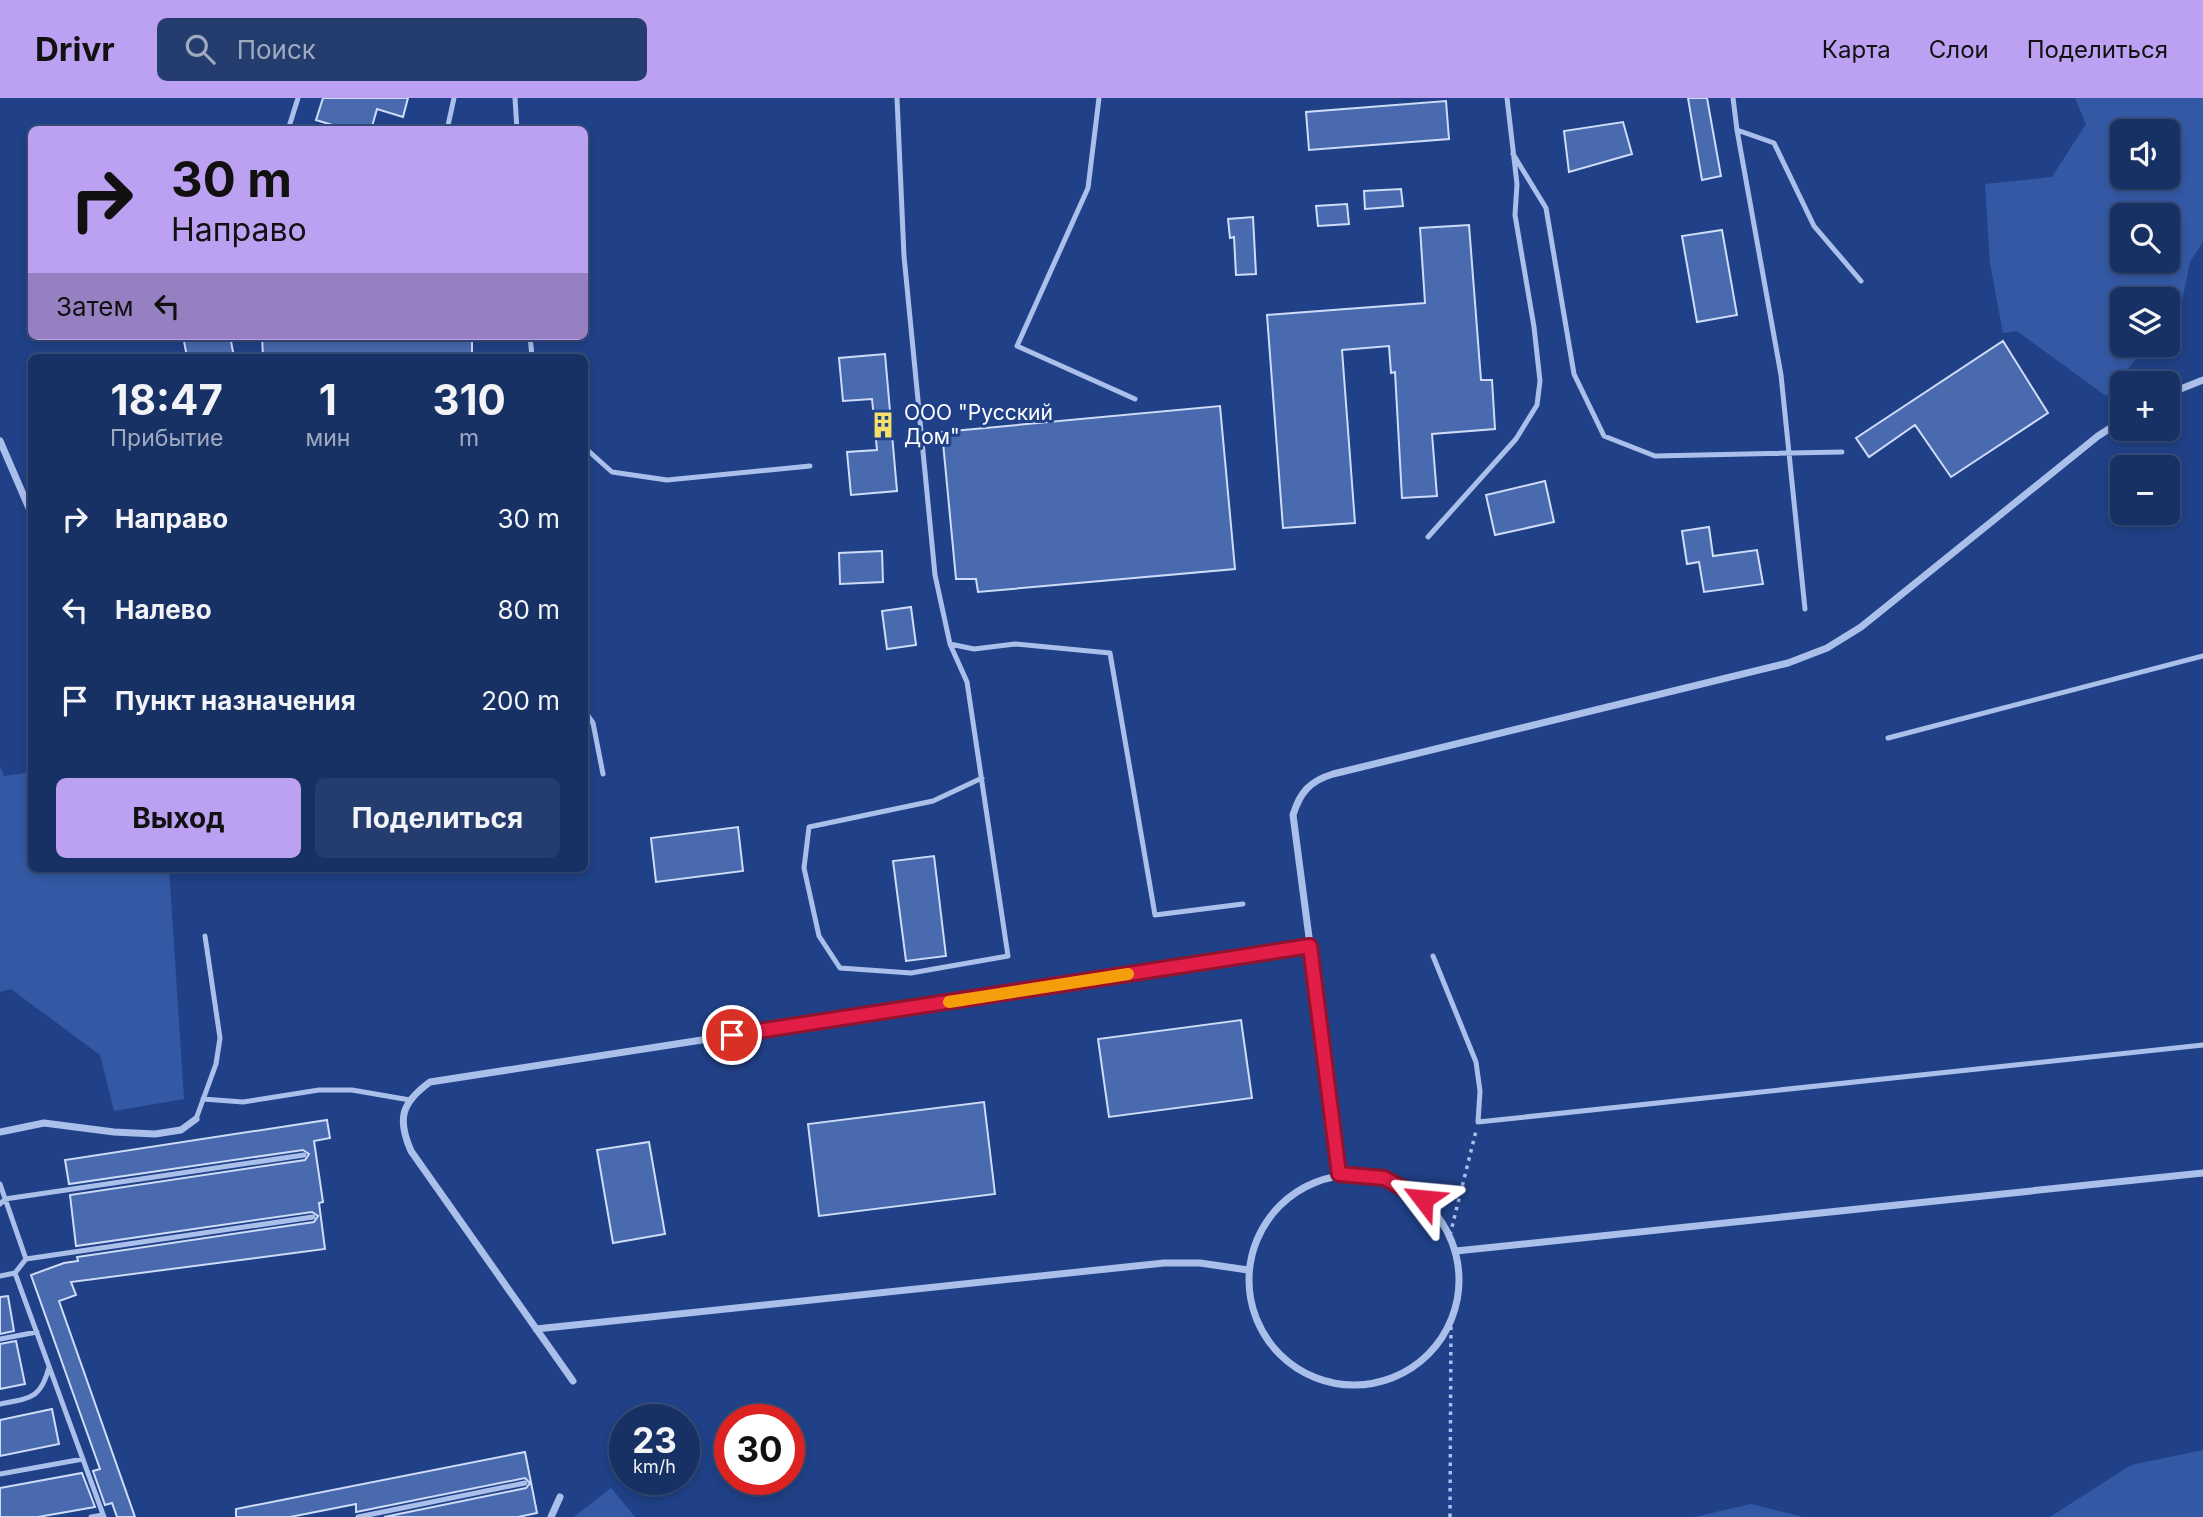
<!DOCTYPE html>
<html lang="ru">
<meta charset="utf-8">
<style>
:root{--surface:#183165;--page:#253d6e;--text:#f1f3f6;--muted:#9fa9bf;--line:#364c79;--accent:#bca0f2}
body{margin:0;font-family:Inter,sans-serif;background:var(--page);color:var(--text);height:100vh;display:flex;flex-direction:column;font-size:26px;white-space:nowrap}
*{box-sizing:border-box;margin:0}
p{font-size:23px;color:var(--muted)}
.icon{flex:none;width:38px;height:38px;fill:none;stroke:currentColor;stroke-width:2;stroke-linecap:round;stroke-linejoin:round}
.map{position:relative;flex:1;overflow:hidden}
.sheet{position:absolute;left:28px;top:256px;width:560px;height:518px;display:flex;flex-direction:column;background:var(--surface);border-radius:10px;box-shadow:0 4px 10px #0003,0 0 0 2px var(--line)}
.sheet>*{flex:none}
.banner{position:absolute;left:28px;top:28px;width:560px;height:214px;border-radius:10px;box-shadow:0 4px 10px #0003,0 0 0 2px var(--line);background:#bca0f2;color:#111;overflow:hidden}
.buttons{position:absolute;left:2110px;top:21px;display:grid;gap:14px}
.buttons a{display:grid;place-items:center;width:70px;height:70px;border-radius:10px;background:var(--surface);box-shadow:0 4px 10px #0003,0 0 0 2px var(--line);font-size:35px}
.speed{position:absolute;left:609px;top:1306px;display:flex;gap:14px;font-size:35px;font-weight:700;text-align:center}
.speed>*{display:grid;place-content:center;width:91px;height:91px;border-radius:50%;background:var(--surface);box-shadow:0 4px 10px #0003,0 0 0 2px var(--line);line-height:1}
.speed small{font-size:18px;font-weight:400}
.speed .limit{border:10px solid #d22;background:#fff;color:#111}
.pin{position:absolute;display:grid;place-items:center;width:60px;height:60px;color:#fff;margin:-30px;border:4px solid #fff;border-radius:50%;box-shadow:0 2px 7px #0007}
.me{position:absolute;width:77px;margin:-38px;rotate:299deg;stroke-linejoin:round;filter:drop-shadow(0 0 5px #0008)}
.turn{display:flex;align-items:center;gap:24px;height:147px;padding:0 28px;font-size:32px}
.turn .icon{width:91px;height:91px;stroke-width:2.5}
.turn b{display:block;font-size:49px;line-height:60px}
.then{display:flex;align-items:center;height:66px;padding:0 28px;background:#0003;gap:14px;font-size:26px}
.eta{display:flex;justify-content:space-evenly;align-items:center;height:119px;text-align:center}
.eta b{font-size:42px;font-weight:700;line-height:49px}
.cta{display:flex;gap:14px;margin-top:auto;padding:14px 28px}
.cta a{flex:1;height:80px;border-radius:10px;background:var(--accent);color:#111;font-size:28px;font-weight:700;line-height:80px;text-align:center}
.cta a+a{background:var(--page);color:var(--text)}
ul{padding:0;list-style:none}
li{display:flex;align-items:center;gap:21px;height:91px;padding:0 28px}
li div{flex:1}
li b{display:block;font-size:26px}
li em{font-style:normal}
header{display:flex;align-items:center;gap:42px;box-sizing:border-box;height:98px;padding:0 35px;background:var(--accent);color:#111}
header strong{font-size:33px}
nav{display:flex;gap:38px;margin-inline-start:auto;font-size:24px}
.search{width:490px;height:63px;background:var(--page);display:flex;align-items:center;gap:18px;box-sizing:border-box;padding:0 24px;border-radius:10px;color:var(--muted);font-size:26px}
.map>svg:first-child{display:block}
</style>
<header>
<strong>Drivr</strong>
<div class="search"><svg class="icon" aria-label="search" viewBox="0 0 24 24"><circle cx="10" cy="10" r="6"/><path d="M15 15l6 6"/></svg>Поиск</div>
<nav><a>Карта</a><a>Слои</a><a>Поделиться</a></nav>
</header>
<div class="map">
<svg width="2203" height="1419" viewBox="0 0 2203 1419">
<rect width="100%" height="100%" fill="#204187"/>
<path fill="#3459a4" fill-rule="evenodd" d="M2075,0H2203V144L2190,164L2182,203L2168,220V201H2123V247H2147L2106,298L2017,233L2003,235L1990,165L1985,86L2052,79L2086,26ZM2123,33H2168V79H2123ZM2123,117H2168V163H2123Z
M0,669L4,678L31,674L32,770H169L184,1001L114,1013L100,957L11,891L0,894Z
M2203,1352V1419H2050L2131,1367Z
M611,1390L635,1419H574Z
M1751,1406L1803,1419H1694Z"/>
<path fill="#496aaf" stroke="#cedcf7" stroke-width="2" d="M323,0H408L403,19L377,11L371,32H349L316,22Z
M1688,0H1707L1721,78L1702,82Z
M1446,3L1449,41L1309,52L1306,14Z
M1623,24L1632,56L1569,74L1564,33Z
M1401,91L1403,108L1365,111L1364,93Z
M1347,106L1349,126L1318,128L1316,108Z
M1253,119L1256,176L1236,177L1234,139L1230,140L1228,121Z
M1469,127L1481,282H1492L1495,331L1432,336L1437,398L1402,400L1395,274L1391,275L1389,248L1342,252L1355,425L1283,430L1267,217L1425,205L1420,130Z
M1722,132L1737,217L1697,224L1682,138Z
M183,238H230L234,259H187Z
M262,238H472V259H263Z
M2003,243L2048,315L1951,379L1915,327L1869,359L1856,340Z
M885,256L897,393L851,397L847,354L877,352L872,301L843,303L839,260Z
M1220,308L1235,471L978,494L976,481H956L942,334Z
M1545,383L1554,424L1495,437L1486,397Z
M1709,429L1713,458L1757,452L1763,486L1704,494L1699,464L1687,466L1682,433Z
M882,453L883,484L840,486L839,455Z
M911,509L916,547L887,551L882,513Z
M738,729L743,773L656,784L651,740Z
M934,758L946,858L906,863L893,763Z
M1241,922L1252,1000L1109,1019L1098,941Z
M984,1004L995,1096L819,1118L808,1026Z
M327,1022L330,1040L314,1043L323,1104L319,1105L325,1151L71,1184L76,1197L59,1203L135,1419H117L112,1405L105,1407L93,1373L100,1371L31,1177L64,1165L78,1163L77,1159L314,1124L318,1118L312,1114L76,1148L70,1097L305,1062L309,1056L303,1052L69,1086L65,1062Z
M649,1044L665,1136L613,1145L597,1052Z
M8,1198L14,1233L0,1236V1199Z
M16,1243L25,1286L0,1291V1246Z
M52,1311L59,1346L0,1358V1322Z
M525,1354L537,1415L518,1419H384L526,1390L530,1385L525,1380L356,1414V1406L290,1419H236V1411Z
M82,1375L95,1409L38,1419H0V1390Z"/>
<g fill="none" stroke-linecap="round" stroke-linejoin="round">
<path stroke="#aabfea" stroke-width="3.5" stroke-dasharray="3.5 5" stroke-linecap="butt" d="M1450,1137L1476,1033
M1450,1419L1451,1224"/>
<path stroke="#aabfea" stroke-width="5" d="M515,0L517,32
M897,0L904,158L935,477L950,546L974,551L1015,546L1110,555L1155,817L1243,806
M1099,0L1088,90L1017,248L1135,301
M1733,0L1737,32L1774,45L1814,128L1861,183
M288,32L298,0
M447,32L454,0
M1737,32L1781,277L1805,511
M1513,56L1546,110L1574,276L1604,338L1655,358L1842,354
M530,238L532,259
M584,349L612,374L667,382L810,368
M1428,439L1516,341L1537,307L1540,283L1534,229L1515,117L1517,86L1507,0
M950,546L967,584L1008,858L911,875L840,870L819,838L804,770L809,729L933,703L982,680
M584,612L593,625L603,676
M1888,640L2203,558
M1433,858L1476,964L1480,993L1478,1024L2203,947
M203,1001L243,1004L319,992H352L410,1002
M196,1021L216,966L220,940L205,838
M0,1086L26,1161L15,1175L104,1419
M0,1106L5,1101L304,1057
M26,1161L313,1119
M0,1178L15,1175
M0,1241L37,1234
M0,1306C30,1300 41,1301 49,1269
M0,1376L83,1361
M91,1419L103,1417
M358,1419L525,1385"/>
<path stroke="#aabfea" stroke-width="7" d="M2168,296L2203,282
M0,343L32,417
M0,1034L44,1025L114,1034L155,1036L181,1032L196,1021
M1340,1076L1293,717C1300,694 1310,683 1333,676L1788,565L1827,550L1861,529L2098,338L2123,322
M1249 1182a105 105 0 1 1 210 0a105 105 0 1 1-210 0Z
M1456,1153L2203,1075
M536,1231L1164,1165H1200L1248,1172
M573,1283L411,1053C397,1021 401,1005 430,984L1310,848
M551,1419L560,1399"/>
</g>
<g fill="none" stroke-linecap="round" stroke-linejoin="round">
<g stroke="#92132f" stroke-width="18">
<path id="route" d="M732,937L1310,848L1339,1076L1384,1080L1423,1101"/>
</g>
<use href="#route" stroke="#e11d48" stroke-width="12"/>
<path stroke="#f59e0b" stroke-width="12" d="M949,904L1128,876"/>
</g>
<defs>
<g id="building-bare" transform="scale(2.1)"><path d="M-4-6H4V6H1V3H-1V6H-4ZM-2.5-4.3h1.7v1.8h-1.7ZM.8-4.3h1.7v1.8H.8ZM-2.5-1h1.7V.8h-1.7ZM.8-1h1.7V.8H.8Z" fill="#f7df6b" stroke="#204187" stroke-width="2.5" paint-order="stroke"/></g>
</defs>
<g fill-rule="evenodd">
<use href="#building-bare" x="883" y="327"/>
</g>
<g text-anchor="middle" stroke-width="6" stroke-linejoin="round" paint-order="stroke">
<g font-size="21" fill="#fff" stroke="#204187" text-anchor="start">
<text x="904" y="322">ООО "Русский<tspan x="904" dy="24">Дом"</tspan></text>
</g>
</g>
</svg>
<div class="buttons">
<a><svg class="icon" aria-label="sound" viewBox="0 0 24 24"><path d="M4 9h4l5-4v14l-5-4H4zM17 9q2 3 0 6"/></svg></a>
<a><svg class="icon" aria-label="search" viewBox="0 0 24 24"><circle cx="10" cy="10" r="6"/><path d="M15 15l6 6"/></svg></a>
<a><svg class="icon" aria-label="layers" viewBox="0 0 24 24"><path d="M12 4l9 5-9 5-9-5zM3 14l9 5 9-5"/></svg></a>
<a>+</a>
<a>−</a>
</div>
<div class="speed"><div>23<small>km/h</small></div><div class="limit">30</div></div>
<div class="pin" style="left:732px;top:937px;background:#d93025"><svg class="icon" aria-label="arrive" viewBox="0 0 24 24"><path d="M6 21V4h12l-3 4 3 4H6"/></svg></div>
<svg class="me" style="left:1423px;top:1101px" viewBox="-20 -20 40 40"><path d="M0-17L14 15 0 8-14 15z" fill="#e11d48" stroke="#fff" stroke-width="4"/></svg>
<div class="banner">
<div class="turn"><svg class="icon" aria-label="right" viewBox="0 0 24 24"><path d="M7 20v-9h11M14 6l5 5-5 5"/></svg><div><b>30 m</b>Направо</div></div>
<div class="then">Затем<svg class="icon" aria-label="left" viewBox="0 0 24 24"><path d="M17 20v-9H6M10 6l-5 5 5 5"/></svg></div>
</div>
<section class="sheet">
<div class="eta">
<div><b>18:47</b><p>Прибытие</p></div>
<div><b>1</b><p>мин</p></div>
<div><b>310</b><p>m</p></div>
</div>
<ul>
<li><svg class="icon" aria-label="right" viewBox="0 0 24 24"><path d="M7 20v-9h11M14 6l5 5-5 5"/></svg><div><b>Направо</b></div><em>30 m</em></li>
<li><svg class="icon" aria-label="left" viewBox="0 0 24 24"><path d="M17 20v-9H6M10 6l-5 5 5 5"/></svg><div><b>Налево</b></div><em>80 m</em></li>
<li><svg class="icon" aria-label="arrive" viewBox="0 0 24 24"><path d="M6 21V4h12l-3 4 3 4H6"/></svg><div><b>Пункт назначения</b></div><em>200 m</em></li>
</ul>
<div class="cta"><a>Выход</a><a>Поделиться</a></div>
</section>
</div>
